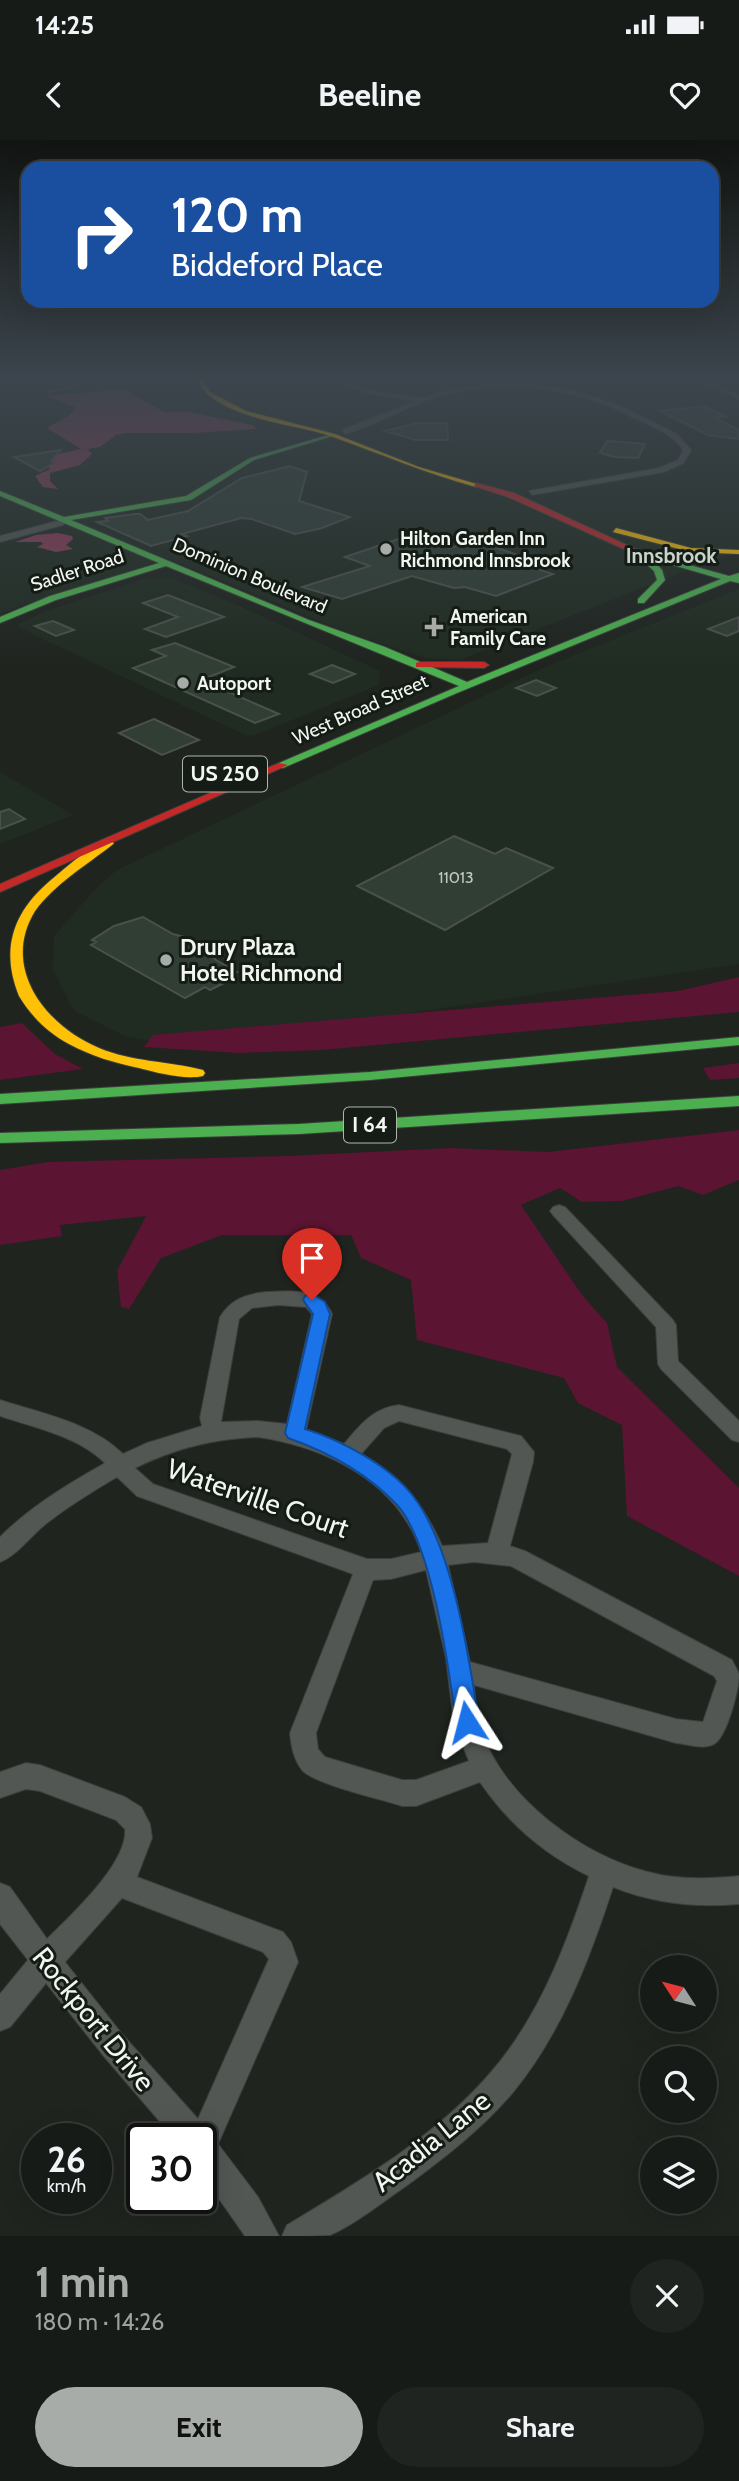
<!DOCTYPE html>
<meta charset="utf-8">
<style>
:root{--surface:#171b17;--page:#202420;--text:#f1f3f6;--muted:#9ea1a1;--line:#363936;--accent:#a8aca8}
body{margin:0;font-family:Cabin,sans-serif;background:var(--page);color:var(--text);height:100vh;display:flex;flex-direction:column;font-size:26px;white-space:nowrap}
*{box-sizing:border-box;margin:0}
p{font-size:23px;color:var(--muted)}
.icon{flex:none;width:38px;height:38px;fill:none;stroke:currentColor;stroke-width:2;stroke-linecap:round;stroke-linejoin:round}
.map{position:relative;height:2096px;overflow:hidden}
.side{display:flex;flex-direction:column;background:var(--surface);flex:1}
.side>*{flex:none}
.banner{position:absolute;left:21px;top:21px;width:698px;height:147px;border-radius:21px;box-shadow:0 7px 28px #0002,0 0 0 2px var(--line);background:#1a4fa0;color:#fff;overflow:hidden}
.needle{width:46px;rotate:306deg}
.fabs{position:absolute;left:640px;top:1815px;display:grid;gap:14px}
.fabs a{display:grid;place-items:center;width:77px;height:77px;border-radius:50%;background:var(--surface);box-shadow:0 7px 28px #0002,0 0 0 2px var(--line);font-size:35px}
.speed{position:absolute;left:21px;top:1983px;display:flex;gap:14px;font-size:35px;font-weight:700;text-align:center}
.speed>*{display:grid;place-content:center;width:91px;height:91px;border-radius:50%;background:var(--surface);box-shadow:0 7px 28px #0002,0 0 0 2px var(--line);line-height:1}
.speed small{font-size:18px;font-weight:400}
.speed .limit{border:4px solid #111;border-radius:10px;background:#fff;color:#111}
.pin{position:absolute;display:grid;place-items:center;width:60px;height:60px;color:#fff;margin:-72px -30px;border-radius:50% 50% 50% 0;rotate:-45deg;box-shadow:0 0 7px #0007}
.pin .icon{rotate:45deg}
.me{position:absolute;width:77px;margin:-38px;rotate:351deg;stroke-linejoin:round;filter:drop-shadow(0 0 5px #0008)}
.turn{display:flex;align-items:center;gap:24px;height:147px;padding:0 35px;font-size:32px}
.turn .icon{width:91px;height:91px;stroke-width:2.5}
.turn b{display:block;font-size:49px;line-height:60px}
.round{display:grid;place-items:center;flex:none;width:74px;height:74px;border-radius:37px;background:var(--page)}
.headline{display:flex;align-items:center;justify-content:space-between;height:119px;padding:0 35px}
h1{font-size:42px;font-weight:700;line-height:52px;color:var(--accent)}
.cta{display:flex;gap:14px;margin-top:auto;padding:14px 35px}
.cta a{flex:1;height:80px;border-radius:42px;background:var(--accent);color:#111;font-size:28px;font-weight:700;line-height:80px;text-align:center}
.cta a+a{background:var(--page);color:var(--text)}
.status{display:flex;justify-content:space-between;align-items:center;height:49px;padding:0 35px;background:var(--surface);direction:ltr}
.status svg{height:19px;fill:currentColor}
header{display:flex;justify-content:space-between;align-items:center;height:91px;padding:0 35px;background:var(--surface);font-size:32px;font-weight:700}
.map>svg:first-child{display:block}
</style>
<div class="status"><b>14:25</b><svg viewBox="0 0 49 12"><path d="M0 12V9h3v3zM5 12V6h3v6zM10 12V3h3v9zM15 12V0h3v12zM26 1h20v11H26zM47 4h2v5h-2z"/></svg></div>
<header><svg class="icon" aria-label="back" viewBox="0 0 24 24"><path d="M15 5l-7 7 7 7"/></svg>Beeline<svg class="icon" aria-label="heart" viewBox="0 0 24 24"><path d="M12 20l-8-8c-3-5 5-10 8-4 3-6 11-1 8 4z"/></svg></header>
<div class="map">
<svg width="739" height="2096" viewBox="0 0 739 2096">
<rect width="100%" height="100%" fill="#1f241f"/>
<path fill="#202c21" d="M0,235H682L739,260V410L460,520L425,518L341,490L168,418L20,466L0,475Z
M147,438H173L253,472L380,531L379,545L253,596L245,595L20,488L18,484L51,469Z
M739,449V824L180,907L125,896L74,871L53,829L54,796L97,747L117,730L545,527Z
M0,632L73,675L0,704Z"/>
<path fill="#5b1431" d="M739,837V872L322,910L238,913L144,907L153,895L678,851Z
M22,883L55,914L83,929L0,940V887Z
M739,923V938L710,940L703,928Z
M739,990V1040L703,1055L678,1046L622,1061L582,1062L560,1048L521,1065L582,1155L607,1183L617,1227L739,1348V1436L627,1376L622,1285L578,1263L564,1238L417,1200L411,1140L361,1118L351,1095H222L161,1118L129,1169L121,1167L117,1131L146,1076L60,1085L62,1096L0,1105V1030L48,1022L288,1016L450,1008L548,1012Z"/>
<path fill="#8a3d57" d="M124,249L164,272H189L252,285L257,289L192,293H125L116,295L100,307L88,309L92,314L80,325L50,333V341L58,349L43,347L35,336L50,329L48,327L54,323L48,319L58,314L81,309L47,288L68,276L76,268L47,256Z
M58,393L72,396L73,399L66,405L73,409L56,412L37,407L43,404L41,402H15L36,395Z"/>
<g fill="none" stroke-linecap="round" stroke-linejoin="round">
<path stroke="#8a3d57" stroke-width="2" d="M51,255L49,252L76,245L80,235"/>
</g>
<path fill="#303e34" stroke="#4c504c" stroke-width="2" d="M704,266L727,277L715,278L739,290V299L708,295L660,271Z
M417,283H447L448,300H416L385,291Z
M607,301L636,303L645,304L638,318L614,317L600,313Z
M61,310L51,321L52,324L40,331L14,317Z
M290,326L307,332L299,361L350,377L322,388L295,394L252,379L241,378L182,394L187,396L151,406L97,382L108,381L105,378L135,374H140L148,380L188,371L242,338Z
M407,396L450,408L475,400L526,418L522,419L529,422L525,425L553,434L496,456L465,447L454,448L412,436L342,459L302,447L370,426L345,417Z
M168,455L224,477L166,497L145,489L178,477L143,463Z
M739,477V491L727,496L708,489Z
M53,481L74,490L56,496L35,486Z
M175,503L234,527L201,540L279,574L255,583L133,528L166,516L152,510Z
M332,525L355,534L333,543L310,534Z
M536,540L556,548L537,556L516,548Z
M154,579L199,600L162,615L119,593Z
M9,669L25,679L0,689V672Z
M454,696L495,714L506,708L553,728L445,790L357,746Z
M143,777L173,794L195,800L216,820L237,832L231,835L236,837L210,850L205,847L185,858L91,805L96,802L92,800L114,786Z"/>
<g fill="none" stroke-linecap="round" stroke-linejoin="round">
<g stroke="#3b3f3b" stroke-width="2">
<path id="street" d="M324,235H332L369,250L422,258L452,249L494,244L558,247L599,258L629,270L677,294L691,310L684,323L664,332L532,355L529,351L659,328L678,320L683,310C673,293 648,285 630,276C571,246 498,237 434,258C403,268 376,286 345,294L342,290L415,261L366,253Z
M686,235H694L739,255V259Z
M62,377L69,379L63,385L0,402V396L57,381Z
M559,1065L565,1067L673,1180L676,1185L678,1221L739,1281V1302L732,1300L661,1229L658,1224L656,1187L553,1075L550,1071L553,1067Z
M266,1152C292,1151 320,1147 332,1174L306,1290L344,1304C360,1285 373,1268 399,1265L521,1296L534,1312L533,1322L510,1406L525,1411L732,1520C734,1525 738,1530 739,1535C739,1549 727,1597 714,1604C703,1610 687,1604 676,1603L474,1545C475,1561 476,1577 482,1592C505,1659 582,1715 648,1732C677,1740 710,1739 739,1736V1764C695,1768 653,1763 613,1747C590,1818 562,1892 514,1951C483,1988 444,2018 406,2046C384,2061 354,2085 330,2095C317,2096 296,2096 282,2096L287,2085C359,2042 437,1996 492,1931C540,1875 566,1805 589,1736C545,1715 507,1682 480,1642L416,1666H402C381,1659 314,1644 302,1630C294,1620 291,1606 290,1593L353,1434L137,1356L117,1337C93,1351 69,1366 47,1383C32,1394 17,1416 0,1422V1397C31,1366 68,1344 105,1323C78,1296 35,1288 0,1276V1260C41,1273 92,1283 123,1314L147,1303L202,1286L200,1278L220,1177C231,1159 247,1154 266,1152ZM278,1165L306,1167L312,1174L287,1284L258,1281L221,1282L239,1179L252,1168ZM399,1281L507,1309L512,1314L488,1403L442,1406C425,1366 400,1335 361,1314L384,1288ZM258,1297C326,1307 398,1342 421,1412L391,1419H367L153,1344L135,1328C176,1308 213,1299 258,1297ZM474,1422L511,1426L714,1536L717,1541L703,1582L676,1579L470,1522L448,1425ZM426,1430L446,1518L454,1584L469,1621L416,1640H402L325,1617L318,1609L316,1593L373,1440L391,1439Z
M26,1623L40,1625L125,1657L141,1667L150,1684L152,1698L137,1737L283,1792L291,1802L298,1822L218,2004L258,2057L279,2096H245L201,2033V1998H174L102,1914L46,1843L10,1887L0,1891V1854L28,1820L0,1784V1743L10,1747L47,1799C71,1775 128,1723 125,1689L116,1680L40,1651L26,1649L0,1658V1632ZM122,1758L263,1812L269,1819L198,1979L122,1894L65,1822Z"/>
</g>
<g stroke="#3b3f3b" stroke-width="2">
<path id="fast" d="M328,295L333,296L254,320L191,360L71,380L309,480L385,507L467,542L721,439L652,419L662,430L665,440L644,463H638V459L657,440L654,431L635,414V410L729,436L739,433V443L730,441L457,553L283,628L279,627V623L459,546L166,426L56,460L0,483V477L50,456L159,423L0,356V351L64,377L186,356L250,318Z
M739,897V905L370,940L0,964V954L370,932Z
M739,956V966L299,994L0,1003V993L299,984Z"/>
</g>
<g stroke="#3b3f3b" stroke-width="2">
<path id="slow" d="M200,235H206L205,244L210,252L246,271L335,294L419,327L480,345L476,347C427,334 381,314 333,297C294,283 223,280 199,244Z
M616,388L691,408L739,410V414L691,412L613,392Z
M108,700L114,703L112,705C85,726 55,744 35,771C0,828 46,886 99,908C132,922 168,921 203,930L205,933L203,936C185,940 158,933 139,928C115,923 91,916 69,904C48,893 31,876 19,856C0,809 13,772 51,740C67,727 89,706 108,700Z"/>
</g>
<g stroke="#3b3f3b" stroke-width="2">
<path id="jam" d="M476,343L514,353L642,412L635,414L508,357L474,346Z
M419,522H484L489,525L484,528L416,527V523Z
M279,623L288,625L0,752V744Z"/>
</g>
<use href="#street" fill="#535754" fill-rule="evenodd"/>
<use href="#fast" fill="#4caf50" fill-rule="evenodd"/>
<use href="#slow" fill="#ffc107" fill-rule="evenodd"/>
<use href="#jam" fill="#c62828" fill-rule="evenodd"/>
</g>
<linearGradient id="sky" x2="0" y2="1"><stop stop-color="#111411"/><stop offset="0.45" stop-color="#3c454d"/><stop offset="1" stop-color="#3c454d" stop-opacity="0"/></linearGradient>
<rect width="739" height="528" fill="url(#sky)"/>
<path fill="#1a73e8" stroke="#114b97" stroke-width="2" d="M312,1154L325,1162L330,1174L305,1289C341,1300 390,1326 413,1356C453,1407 469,1518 479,1582L475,1589L467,1592L459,1589L456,1582C449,1529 432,1403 397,1365C368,1334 328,1312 288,1298L285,1293L313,1174L303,1160L305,1156Z"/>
<g fill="#a8aca8" stroke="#141c15" stroke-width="2.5">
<circle cx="386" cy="409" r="7"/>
<path d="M430.5 476.5h7v7h7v7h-7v7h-7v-7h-7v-7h7z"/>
<circle cx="183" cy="543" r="7"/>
<circle cx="166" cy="820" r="7"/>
</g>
<g text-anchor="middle" stroke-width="6" stroke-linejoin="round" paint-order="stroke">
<g font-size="16" fill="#c1c8c2">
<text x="456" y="743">11013</text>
</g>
<g font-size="19" font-weight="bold" fill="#f1f6f1" stroke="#141c15" text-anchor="start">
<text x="400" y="405">Hilton Garden Inn<tspan x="400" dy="22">Richmond Innsbrook</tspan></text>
<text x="450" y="483">American<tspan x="450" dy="22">Family Care</tspan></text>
<text x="197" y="550">Autoport</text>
</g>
<g font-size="19" fill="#f1f6f1" stroke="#141c15">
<text transform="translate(77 430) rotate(-18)" y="7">Sadler Road</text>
<text transform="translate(250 435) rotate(23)" y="7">Dominion Boulevard</text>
<text transform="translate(360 569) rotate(-24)" y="7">West Broad Street</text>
</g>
<g font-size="21" font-weight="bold" fill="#c8d3c9" stroke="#141c15">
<text x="671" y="423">Innsbrook</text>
</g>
<g fill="#141c15" stroke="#afb5af" stroke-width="2">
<rect x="183" y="616.5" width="84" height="35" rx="5"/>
<rect x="344" y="967.5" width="52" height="35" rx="5"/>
</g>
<g font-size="21" font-weight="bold" fill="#f1f6f1">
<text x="225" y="641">US 250</text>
<text x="370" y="992">I 64</text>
</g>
<g font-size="23" font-weight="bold" fill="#f1f6f1" stroke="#141c15" text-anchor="start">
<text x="180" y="815">Drury Plaza<tspan x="180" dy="26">Hotel Richmond</tspan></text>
</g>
<g font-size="28" fill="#f1f6f1" stroke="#141c15">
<text transform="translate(258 1358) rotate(19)" y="10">Waterville Court</text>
<text transform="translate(94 1879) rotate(51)" y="10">Rockport Drive</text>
<text transform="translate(431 2001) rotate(-39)" y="10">Acadia Lane</text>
</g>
</g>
</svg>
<div class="fabs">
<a><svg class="needle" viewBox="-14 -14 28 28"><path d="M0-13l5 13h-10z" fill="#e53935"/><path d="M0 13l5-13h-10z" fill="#9ea1a1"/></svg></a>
<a><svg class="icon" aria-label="search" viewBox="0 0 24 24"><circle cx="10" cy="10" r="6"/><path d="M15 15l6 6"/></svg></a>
<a><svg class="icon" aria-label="layers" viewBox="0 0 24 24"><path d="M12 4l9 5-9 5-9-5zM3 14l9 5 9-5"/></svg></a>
</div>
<div class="speed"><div>26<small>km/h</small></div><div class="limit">30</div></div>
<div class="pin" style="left:312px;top:1160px;background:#d93025"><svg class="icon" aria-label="arrive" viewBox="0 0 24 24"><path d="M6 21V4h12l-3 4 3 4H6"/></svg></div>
<svg class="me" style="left:467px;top:1582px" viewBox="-20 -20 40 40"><path d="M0-17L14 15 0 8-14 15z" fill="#1a73e8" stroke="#fff" stroke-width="4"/></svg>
<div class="banner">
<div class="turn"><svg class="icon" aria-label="right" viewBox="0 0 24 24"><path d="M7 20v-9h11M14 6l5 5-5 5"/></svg><div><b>120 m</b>Biddeford Place</div></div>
</div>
</div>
<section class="side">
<div class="headline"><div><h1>1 min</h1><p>180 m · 14:26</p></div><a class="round"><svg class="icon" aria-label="close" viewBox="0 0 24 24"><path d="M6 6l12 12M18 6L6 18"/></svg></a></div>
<div class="cta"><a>Exit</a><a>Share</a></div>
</section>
